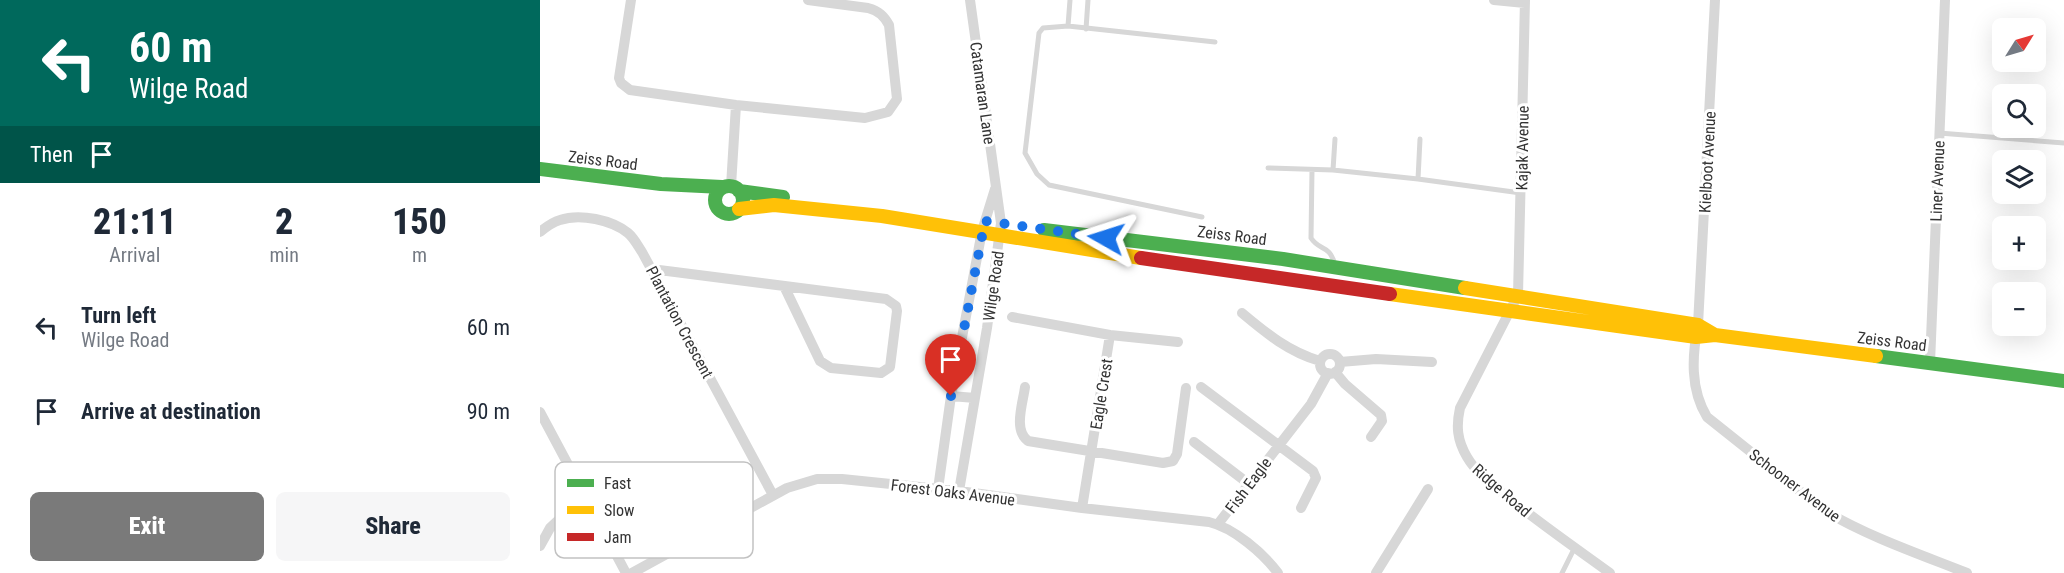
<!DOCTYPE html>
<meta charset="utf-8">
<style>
:root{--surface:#fff;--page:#f6f6f7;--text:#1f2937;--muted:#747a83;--accent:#7a7a7a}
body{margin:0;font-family:"Roboto Condensed",sans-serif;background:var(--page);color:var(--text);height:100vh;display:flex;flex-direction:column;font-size:22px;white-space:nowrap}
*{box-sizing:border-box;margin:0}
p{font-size:20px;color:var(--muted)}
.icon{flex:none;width:33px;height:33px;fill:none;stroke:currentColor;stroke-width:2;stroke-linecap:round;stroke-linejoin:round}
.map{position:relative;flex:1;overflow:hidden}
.drawer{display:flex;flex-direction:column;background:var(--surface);width:540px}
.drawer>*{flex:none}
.guide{background:#00695c;color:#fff;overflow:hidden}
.needle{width:39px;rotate:53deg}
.buttons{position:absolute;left:1452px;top:18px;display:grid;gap:12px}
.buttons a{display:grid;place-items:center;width:54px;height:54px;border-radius:9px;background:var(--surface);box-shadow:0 6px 24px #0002;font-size:30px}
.pin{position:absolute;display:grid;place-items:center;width:51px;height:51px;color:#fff;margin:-62px -26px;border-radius:50% 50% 50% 0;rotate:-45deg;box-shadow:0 0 6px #0007}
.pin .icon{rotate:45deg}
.me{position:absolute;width:66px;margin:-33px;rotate:276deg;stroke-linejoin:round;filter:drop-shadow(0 0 4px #0008)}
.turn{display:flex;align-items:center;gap:21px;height:126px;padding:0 30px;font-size:27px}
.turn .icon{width:78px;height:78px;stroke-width:2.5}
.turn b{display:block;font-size:42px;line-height:51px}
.then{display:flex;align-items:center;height:57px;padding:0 30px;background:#0003;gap:12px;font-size:22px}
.eta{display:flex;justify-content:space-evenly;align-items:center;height:102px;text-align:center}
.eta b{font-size:36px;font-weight:800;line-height:42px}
.action{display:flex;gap:12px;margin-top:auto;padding:12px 30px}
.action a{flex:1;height:69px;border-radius:9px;background:var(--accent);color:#fff;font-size:24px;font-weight:800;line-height:69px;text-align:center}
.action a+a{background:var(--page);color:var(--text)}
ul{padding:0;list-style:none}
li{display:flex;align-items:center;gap:18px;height:84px;padding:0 30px}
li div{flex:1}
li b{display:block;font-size:22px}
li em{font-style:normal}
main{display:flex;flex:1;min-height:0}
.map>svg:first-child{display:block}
</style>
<main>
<section class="drawer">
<div class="guide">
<div class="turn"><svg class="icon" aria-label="left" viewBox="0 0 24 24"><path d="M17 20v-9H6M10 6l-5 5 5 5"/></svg><div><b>60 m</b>Wilge Road</div></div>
<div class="then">Then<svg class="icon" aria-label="arrive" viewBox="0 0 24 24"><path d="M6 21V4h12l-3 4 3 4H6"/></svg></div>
</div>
<div class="eta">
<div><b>21:11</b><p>Arrival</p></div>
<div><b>2</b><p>min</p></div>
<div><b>150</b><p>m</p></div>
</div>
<ul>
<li><svg class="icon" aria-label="left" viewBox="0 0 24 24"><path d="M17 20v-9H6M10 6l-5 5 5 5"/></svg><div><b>Turn left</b><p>Wilge Road</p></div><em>60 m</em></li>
<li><svg class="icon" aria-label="arrive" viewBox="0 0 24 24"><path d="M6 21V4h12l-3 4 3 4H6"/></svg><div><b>Arrive at destination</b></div><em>90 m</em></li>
</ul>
<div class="action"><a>Exit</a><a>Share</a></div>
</section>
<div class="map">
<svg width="1524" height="573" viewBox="0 0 1524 573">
<rect width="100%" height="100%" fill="#fff"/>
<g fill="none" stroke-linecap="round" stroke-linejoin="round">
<path stroke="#d7d7d7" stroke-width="5" d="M528,26L530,0
M546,29L548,0
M1399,133L1524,143
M728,168L793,170L878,179L981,193
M772,170L771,238C780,252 789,243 795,265
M793,170L795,139
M878,179L880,139
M662,217L509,185L497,174L485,153L499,33L503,28L528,26L675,42
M1022,573L1035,547"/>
<path stroke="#d7d7d7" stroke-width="10" d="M91,0L79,78L81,83L90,90L196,105L325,118L348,112L357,99L349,25C344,16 339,11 328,8L268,0
M954,0L985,3
M985,0L978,295L920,408C916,426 917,440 927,457C937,474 954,486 970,499C1002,525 1037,549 1070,573
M1175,0L1158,325C1152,356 1150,389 1167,417L1285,511C1329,537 1379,554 1427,573
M191,186L196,105
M0,232C6,227 13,222 20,220C40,213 72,220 88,233C94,238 98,246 102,252L233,495
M111,269L135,272L346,299L356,306L357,311L350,367L341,373L291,368L280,361L244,286
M702,313C727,334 749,352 780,361
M472,317L570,335L638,342
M780 364a10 10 0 1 1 20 0a10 10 0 1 1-20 0Z
M800,362L836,359L892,362
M1390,363L1405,0
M795,372L805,384L841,415L842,421L831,437
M485,387C483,403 473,430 488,441L623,463L633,461L637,454L646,388
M661,387L773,471L776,478L761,508
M411,396L435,398
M0,412L86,573
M654,442L709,484
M398,489L411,396L442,231L455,189
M419,491L447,328L461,223L430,0
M542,508L570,335
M678,524L771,404L788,373
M0,546L10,528L44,496
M92,573L247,488L277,479H302L419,491L542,508L669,522C694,528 723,553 738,573
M836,573L888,489"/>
<path stroke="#4caf50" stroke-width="14" d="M0,169L121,184L182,187
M175 200a14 14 0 1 1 28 0a14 14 0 1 1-28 0Z
M199,191L243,197
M504,230L743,259L925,288
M1336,356L1524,381"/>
<path stroke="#ffc107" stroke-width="14" d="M199,209L234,205L342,216L601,258
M925,288L1158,325L1175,335
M850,294L1156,337L1175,335L1336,356"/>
<path stroke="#c62828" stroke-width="14" d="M601,258L850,294"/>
</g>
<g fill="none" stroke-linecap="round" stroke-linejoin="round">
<path stroke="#1a73e8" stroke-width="10" stroke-dasharray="0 18" d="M411,396L445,221L566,238"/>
</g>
<g text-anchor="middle" stroke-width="6" stroke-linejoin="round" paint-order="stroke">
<g font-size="16" fill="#333" stroke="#fff">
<text transform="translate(443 93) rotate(82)" y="6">Catamaran Lane</text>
<text transform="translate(982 148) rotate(-89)" y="6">Kajak Avenue</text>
<text transform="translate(63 160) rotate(7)" y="6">Zeiss Road</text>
<text transform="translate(1167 162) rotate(-87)" y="6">Kielboot Avenue</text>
<text transform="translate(1397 181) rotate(-88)" y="6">Liner Avenue</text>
<text transform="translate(692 235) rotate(7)" y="6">Zeiss Road</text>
<text transform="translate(453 286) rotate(-82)" y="6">Wilge Road</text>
<text transform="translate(140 322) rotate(62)" y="6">Plantation Crescent</text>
<text transform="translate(1352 341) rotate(7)" y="6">Zeiss Road</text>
<text transform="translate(561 394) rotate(-81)" y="6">Eagle Crest</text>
<text transform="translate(708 485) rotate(-53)" y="6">Fish Eagle</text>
<text transform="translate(1255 485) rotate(37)" y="6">Schooner Avenue</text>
<text transform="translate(962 490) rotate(41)" y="6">Ridge Road</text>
<text transform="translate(413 492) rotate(7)" y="6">Forest Oaks Avenue</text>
</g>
</g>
<rect x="15" y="462" width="198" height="96" rx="9" fill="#fff" stroke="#c2c2c2" stroke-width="1.5"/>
<rect x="27" y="479" width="27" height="8" fill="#4caf50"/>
<rect x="27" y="506" width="27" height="8" fill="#ffc107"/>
<rect x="27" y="533" width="27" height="8" fill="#c62828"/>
<g font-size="16" fill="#333">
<text x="64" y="489">Fast</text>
<text x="64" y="516">Slow</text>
<text x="64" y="543">Jam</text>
</g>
</svg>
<div class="buttons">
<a><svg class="needle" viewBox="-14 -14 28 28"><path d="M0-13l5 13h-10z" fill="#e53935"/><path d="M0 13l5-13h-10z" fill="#747a83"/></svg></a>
<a><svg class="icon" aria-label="search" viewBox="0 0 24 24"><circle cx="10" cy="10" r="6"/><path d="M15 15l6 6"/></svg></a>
<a><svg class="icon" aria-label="layers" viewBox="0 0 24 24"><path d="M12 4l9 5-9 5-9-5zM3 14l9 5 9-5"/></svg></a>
<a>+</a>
<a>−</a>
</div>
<div class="pin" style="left:411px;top:396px;background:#d93025"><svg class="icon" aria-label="arrive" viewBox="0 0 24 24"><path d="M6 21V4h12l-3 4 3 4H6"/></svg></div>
<svg class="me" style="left:566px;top:238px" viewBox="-20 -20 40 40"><path d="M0-17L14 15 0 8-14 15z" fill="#1a73e8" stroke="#fff" stroke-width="4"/></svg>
</div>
</main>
